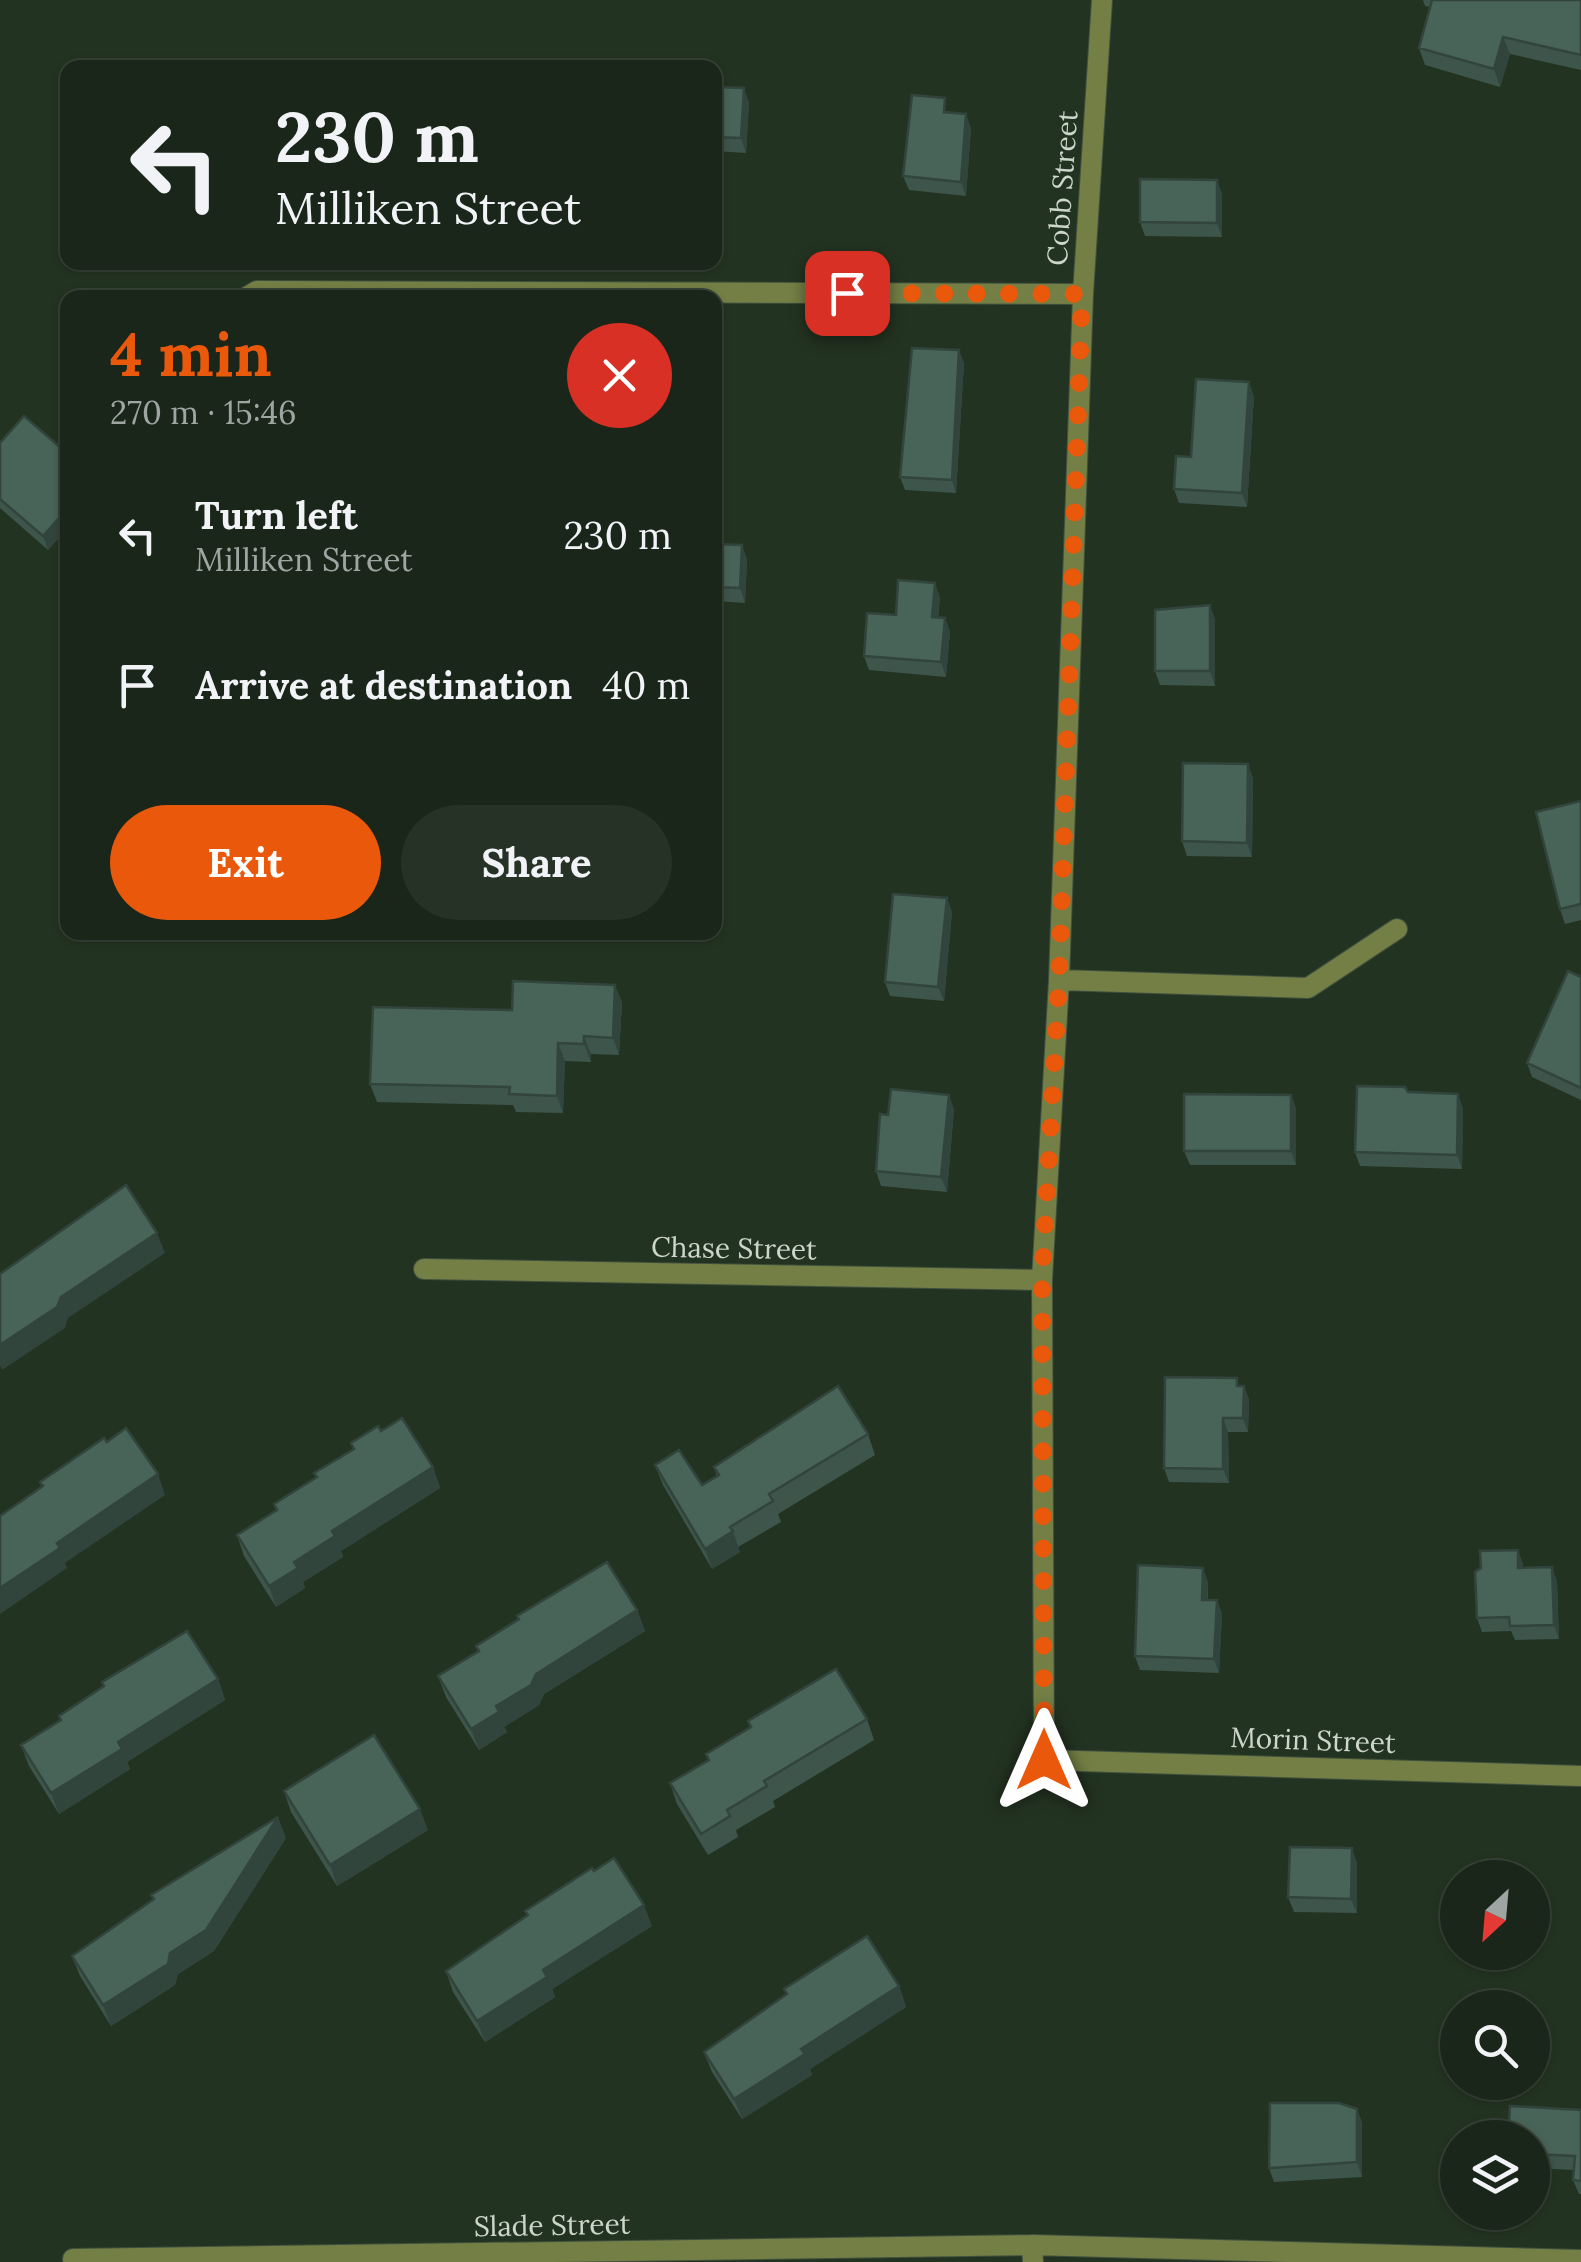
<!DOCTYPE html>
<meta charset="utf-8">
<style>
:root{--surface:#1a2619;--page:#273226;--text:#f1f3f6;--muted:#9fa5a2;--line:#384338;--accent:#ea580c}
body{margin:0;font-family:Lora,serif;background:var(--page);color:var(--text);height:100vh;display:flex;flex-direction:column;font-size:38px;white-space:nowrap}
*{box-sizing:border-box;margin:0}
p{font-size:32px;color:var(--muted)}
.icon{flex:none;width:55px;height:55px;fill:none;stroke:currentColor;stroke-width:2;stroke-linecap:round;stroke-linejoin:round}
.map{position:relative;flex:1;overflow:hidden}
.sheet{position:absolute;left:60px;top:290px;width:662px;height:650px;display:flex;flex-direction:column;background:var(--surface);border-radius:20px;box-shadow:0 2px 8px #0004,0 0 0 2px var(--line)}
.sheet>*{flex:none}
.banner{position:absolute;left:60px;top:60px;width:662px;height:210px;border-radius:20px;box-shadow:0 2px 8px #0004,0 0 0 2px var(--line);background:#1a2619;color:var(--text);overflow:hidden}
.needle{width:65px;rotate:206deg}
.fabs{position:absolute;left:1440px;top:1860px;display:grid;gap:20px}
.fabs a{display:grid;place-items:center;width:110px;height:110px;border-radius:50%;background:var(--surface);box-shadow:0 2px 8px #0004,0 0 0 2px var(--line);font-size:50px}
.pin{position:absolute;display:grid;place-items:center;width:85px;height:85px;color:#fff;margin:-42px;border-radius:20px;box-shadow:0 5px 15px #0006}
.me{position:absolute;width:110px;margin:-55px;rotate:0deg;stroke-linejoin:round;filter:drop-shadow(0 0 8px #0008)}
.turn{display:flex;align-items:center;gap:35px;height:210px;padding:0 50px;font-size:45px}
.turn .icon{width:130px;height:130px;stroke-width:2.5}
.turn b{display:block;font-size:70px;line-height:85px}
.round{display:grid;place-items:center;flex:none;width:105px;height:105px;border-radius:52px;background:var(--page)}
.overview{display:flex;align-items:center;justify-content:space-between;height:170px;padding:0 50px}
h1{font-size:60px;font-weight:700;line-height:75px;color:var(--accent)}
.primary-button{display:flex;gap:20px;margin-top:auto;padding:20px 50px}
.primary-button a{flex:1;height:115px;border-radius:60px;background:var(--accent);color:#fff;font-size:40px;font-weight:700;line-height:115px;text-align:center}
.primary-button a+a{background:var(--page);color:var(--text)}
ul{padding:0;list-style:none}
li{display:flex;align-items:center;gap:30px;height:150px;padding:0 50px}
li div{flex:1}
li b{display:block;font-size:38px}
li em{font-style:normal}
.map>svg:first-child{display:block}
</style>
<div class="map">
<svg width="1581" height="2262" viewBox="0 0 1581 2262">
<rect width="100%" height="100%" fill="#233321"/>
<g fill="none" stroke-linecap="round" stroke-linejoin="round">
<g stroke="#41503f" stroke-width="22">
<path id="street" d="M1102,0L1083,294L1059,980L1042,1280L1044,1760L1581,1776
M245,298L257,291L1083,294
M1059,980L1308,988L1397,929
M424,1269L1042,1280
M73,2259L1032,2245
M1033,2262L1032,2245L1581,2260"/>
</g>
<use href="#street" stroke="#737f45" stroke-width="20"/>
</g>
<path fill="#3e554b" d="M1423,0H1581V70L1510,54L1500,87L1425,65L1419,48L1430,7L1425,6Z
M715,87L749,102L746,153L715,151Z
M950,113L971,128L966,196L909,190L903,176Z
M1222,194V237L1145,236L1140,222Z
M964,363L956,493L905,490L900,477Z
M1254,396L1247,507L1179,503L1174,489L1191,457Z
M0,443L68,454V528L48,550L0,508Z
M715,544L742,545L747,560L745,603L715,601Z
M940,597L938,617L945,618L950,632L946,677L869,670L864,656L896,615Z
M1215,619V686L1160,685L1155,671Z
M1248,764L1253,779L1252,857L1187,856L1182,841Z
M1581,801V920L1565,924L1560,909Z
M947,898L952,912L944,1001L890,996L885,982Z
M1581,977V1100L1532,1077L1527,1063Z
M622,1002L619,1055L591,1054V1062L565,1061L563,1113L516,1112L513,1105L377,1102L370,1084L512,1010Z
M1408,1092L1463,1108L1462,1169L1360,1166L1355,1152Z
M1291,1095L1296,1109V1165H1190L1184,1151Z
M954,1109L947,1192L881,1186L876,1171L888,1115Z
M1240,1386H1244L1249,1400L1248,1432H1228L1229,1483L1169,1482L1164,1468Z
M381,1431L433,1467L440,1488L341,1551L343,1557L303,1582L305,1588L276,1607L244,1556L237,1535L276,1511L274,1504L316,1477L314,1473L353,1450L351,1443Z
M868,1434L875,1455L778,1514L781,1522L738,1547L740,1552L712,1569L663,1485L655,1465L702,1485L717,1476L714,1467Z
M1518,1550L1523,1567L1557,1581L1559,1639L1515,1640L1511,1631L1482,1632L1477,1618Z
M1208,1582V1600H1217L1222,1614L1219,1673L1140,1670L1135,1656Z
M637,1610L645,1631L544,1694L539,1705L504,1727L507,1732L479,1750L446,1697L438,1676L478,1652L476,1646Z
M218,1679L225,1700L127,1762L130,1769L59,1814L29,1766L21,1745L60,1721L59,1716Z
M867,1719L874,1740L773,1801L775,1807L736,1830L738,1837L708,1855L677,1804L670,1783L708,1760L706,1754L750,1727L748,1721Z
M284,1791L428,1830L337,1886L291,1812Z
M286,1838L214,1951L178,1974L175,1985L111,2026L80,1976L72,1956L153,1900L151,1895Z
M1357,1863V1913L1294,1912L1288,1897Z
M525,1911L652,1926L552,1989L555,1997L485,2042L453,1992L446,1971L527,1916Z
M899,1986L906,2007L810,2069L812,2075L742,2119L712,2072L704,2052L786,1994L784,1989Z
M1357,2109L1362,2123V2177L1274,2182L1269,2168Z
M1581,2110V2194H1579L1573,2180L1574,2170L1532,2168V2138Z"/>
<path fill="#32453d" d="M1503,37L1510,54L1500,87L1494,69Z
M744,88L749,102L746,153L741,138Z
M966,114L971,128L966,196L961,182Z
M1217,180L1222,194V237L1217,223Z
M959,350L964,363L956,493L952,480Z
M1249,382L1254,396L1247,507L1242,493Z
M68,508V528L48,550L43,536Z
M742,545L747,560L745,603L740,588Z
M935,583L940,597L937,631L932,617Z
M1210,605L1215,619V686L1210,671Z
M945,618L950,632L946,677L941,662Z
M1248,764L1253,779L1252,857L1247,843Z
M947,898L952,912L944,1001L938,987Z
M615,985L622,1002L619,1055L613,1038Z
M584,1036L591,1054V1062L584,1044Z
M558,1043L565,1061L563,1113L557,1096Z
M1458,1094L1463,1108L1462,1169L1457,1155Z
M949,1095L954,1109L947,1192L941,1177Z
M1291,1095L1296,1109V1165L1291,1151Z
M157,1233L165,1253L68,1318L65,1328L2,1370L0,1365V1345L61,1297Z
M1244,1386L1249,1400L1248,1432L1243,1418Z
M1223,1418L1228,1432L1229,1483L1223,1469Z
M433,1467L440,1488L341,1551L343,1557L303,1582L305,1588L276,1607L269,1586L294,1562L332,1531Z
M158,1474L165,1495L65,1563L67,1568L0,1614V1588L57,1543Z
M733,1531L740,1552L712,1569L705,1549Z
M1518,1550L1523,1564V1582L1518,1568Z
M1552,1567L1557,1581L1559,1639L1554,1625Z
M1203,1568L1208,1582L1207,1614L1202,1600Z
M1217,1600L1222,1614L1219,1673L1214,1659Z
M637,1610L645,1631L544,1694L539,1705L504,1727L507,1732L479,1750L471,1729L496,1706L536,1674Z
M218,1679L225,1700L127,1762L130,1769L59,1814L51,1793L118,1742Z
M420,1809L428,1830L337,1886L330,1865Z
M278,1817L286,1838L214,1951L178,1974L175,1985L111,2026L103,2005L170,1953Z
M1352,1848L1357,1863V1913L1351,1899Z
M644,1905L652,1926L552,1989L555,1997L485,2042L477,2021L543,1970Z
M899,1986L906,2007L810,2069L812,2075L742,2119L734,2099L801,2049Z
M1357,2109L1362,2123V2177L1357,2162Z"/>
<path fill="#486357" stroke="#32453d" stroke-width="2.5" d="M1432,0H1581V55L1503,37L1494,69L1419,48Z
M266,60L359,61V68H266Z
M715,87L744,88L741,138L715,137Z
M912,95L945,98L944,112L966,114L961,182L903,176Z
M1140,179L1217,180V223L1140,222Z
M912,348L959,350L952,480L900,477Z
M1196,379L1249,382L1242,493L1174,489L1176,456L1191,457Z
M24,416L68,454V508L43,536L0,499V443Z
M715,544L742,545L740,588L715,587Z
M898,580L935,583L932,617L945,618L941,662L864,656L867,613L896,615Z
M1210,605V671H1155V610Z
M1183,763L1248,764L1247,843L1182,841Z
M1581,801V904L1560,909L1536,812Z
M893,894L947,898L938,987L885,982Z
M1568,971L1581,977V1088L1527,1063Z
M513,981L615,985L613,1038L584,1036V1044L558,1043L557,1096L509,1094L510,1087L370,1084L373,1007L512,1010Z
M1357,1086L1405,1087L1408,1092L1458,1094L1457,1155L1355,1152Z
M891,1089L949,1095L941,1177L876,1171L880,1114L888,1115Z
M1184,1094L1291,1095V1151H1184Z
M126,1185L157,1233L61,1297L57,1307L0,1345V1274Z
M1165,1377L1237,1378V1386H1244L1243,1418H1223V1469L1164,1468Z
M838,1386L868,1434L769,1494L773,1501L730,1527L733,1531L705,1549L655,1465L679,1450L702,1485L719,1475L714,1467Z
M402,1418L433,1467L332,1531L335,1536L294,1562L298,1568L269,1586L237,1535L277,1510L274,1504L317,1477L314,1473L354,1449L351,1443L378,1426L381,1431Z
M126,1428L158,1474L57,1543L60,1548L0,1588V1516L43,1486L40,1482L104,1438L107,1442Z
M1518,1550V1568L1552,1567L1554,1625L1510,1626L1509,1617L1477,1618L1475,1572L1481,1568L1480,1551Z
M607,1562L637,1610L536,1674L531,1685L496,1706L499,1712L471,1729L438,1676L479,1651L476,1646L519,1619L517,1616Z
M1138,1565L1203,1568L1202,1600H1217L1214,1659L1135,1656Z
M187,1631L218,1679L118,1742L122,1749L51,1793L21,1745L61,1720L59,1716L104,1686L102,1682Z
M836,1669L867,1719L764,1781L767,1786L727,1810L730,1816L701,1834L670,1783L709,1760L706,1754L751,1727L748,1721Z
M374,1735L420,1809L330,1865L284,1791Z
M278,1817L206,1930L170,1953L168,1964L103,2005L72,1956L154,1899L151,1895Z
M1290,1847L1352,1848L1351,1899L1288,1897Z
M614,1858L644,1905L543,1970L547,1977L477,2021L446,1971L528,1915L525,1911L592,1868L594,1871Z
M867,1936L899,1986L801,2049L805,2054L734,2099L704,2052L787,1994L784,1989Z
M1270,2103H1339L1357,2109V2162L1269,2168Z
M1510,2106L1581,2110V2181L1573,2180L1575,2156L1532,2154V2138H1508Z"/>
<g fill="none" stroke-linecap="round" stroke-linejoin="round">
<path stroke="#ea580c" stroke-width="18" stroke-dasharray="0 32.4" d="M847,293L1082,294L1059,980L1042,1280L1044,1760"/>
</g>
<g text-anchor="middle" stroke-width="10" stroke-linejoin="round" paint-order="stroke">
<g font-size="28" fill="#ccd6ca" stroke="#233321">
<text transform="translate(1062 188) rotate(-86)" y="10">Cobb Street</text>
<text transform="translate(734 1248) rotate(1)" y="10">Chase Street</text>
<text transform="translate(1313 1740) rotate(2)" y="10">Morin Street</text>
<text transform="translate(552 2225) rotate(-1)" y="10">Slade Street</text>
</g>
</g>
</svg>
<div class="fabs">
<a><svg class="needle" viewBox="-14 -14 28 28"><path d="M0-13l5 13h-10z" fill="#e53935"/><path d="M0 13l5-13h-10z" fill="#9fa5a2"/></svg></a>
<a><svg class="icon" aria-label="search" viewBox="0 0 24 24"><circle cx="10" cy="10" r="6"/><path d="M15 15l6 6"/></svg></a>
<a><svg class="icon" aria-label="layers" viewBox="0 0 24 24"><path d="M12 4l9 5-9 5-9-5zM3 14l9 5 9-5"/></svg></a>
</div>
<div class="pin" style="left:847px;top:293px;background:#d93025"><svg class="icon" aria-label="arrive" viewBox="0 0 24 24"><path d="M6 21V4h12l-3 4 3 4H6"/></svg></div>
<svg class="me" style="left:1044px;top:1760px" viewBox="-20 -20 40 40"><path d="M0-17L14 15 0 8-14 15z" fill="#ea580c" stroke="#fff" stroke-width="4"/></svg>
<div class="banner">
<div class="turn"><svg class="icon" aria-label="left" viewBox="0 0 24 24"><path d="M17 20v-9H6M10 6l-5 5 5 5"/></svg><div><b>230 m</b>Milliken Street</div></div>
</div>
<section class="sheet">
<div class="overview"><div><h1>4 min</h1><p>270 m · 15:46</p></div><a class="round" style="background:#d93025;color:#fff"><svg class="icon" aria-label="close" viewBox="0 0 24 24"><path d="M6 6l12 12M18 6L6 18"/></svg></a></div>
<ul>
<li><svg class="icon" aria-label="left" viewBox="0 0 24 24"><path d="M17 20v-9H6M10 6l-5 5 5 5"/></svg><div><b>Turn left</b><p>Milliken Street</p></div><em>230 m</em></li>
<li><svg class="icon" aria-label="arrive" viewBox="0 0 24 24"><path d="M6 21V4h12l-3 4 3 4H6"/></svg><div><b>Arrive at destination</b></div><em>40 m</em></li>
</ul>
<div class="primary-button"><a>Exit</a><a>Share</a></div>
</section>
</div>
